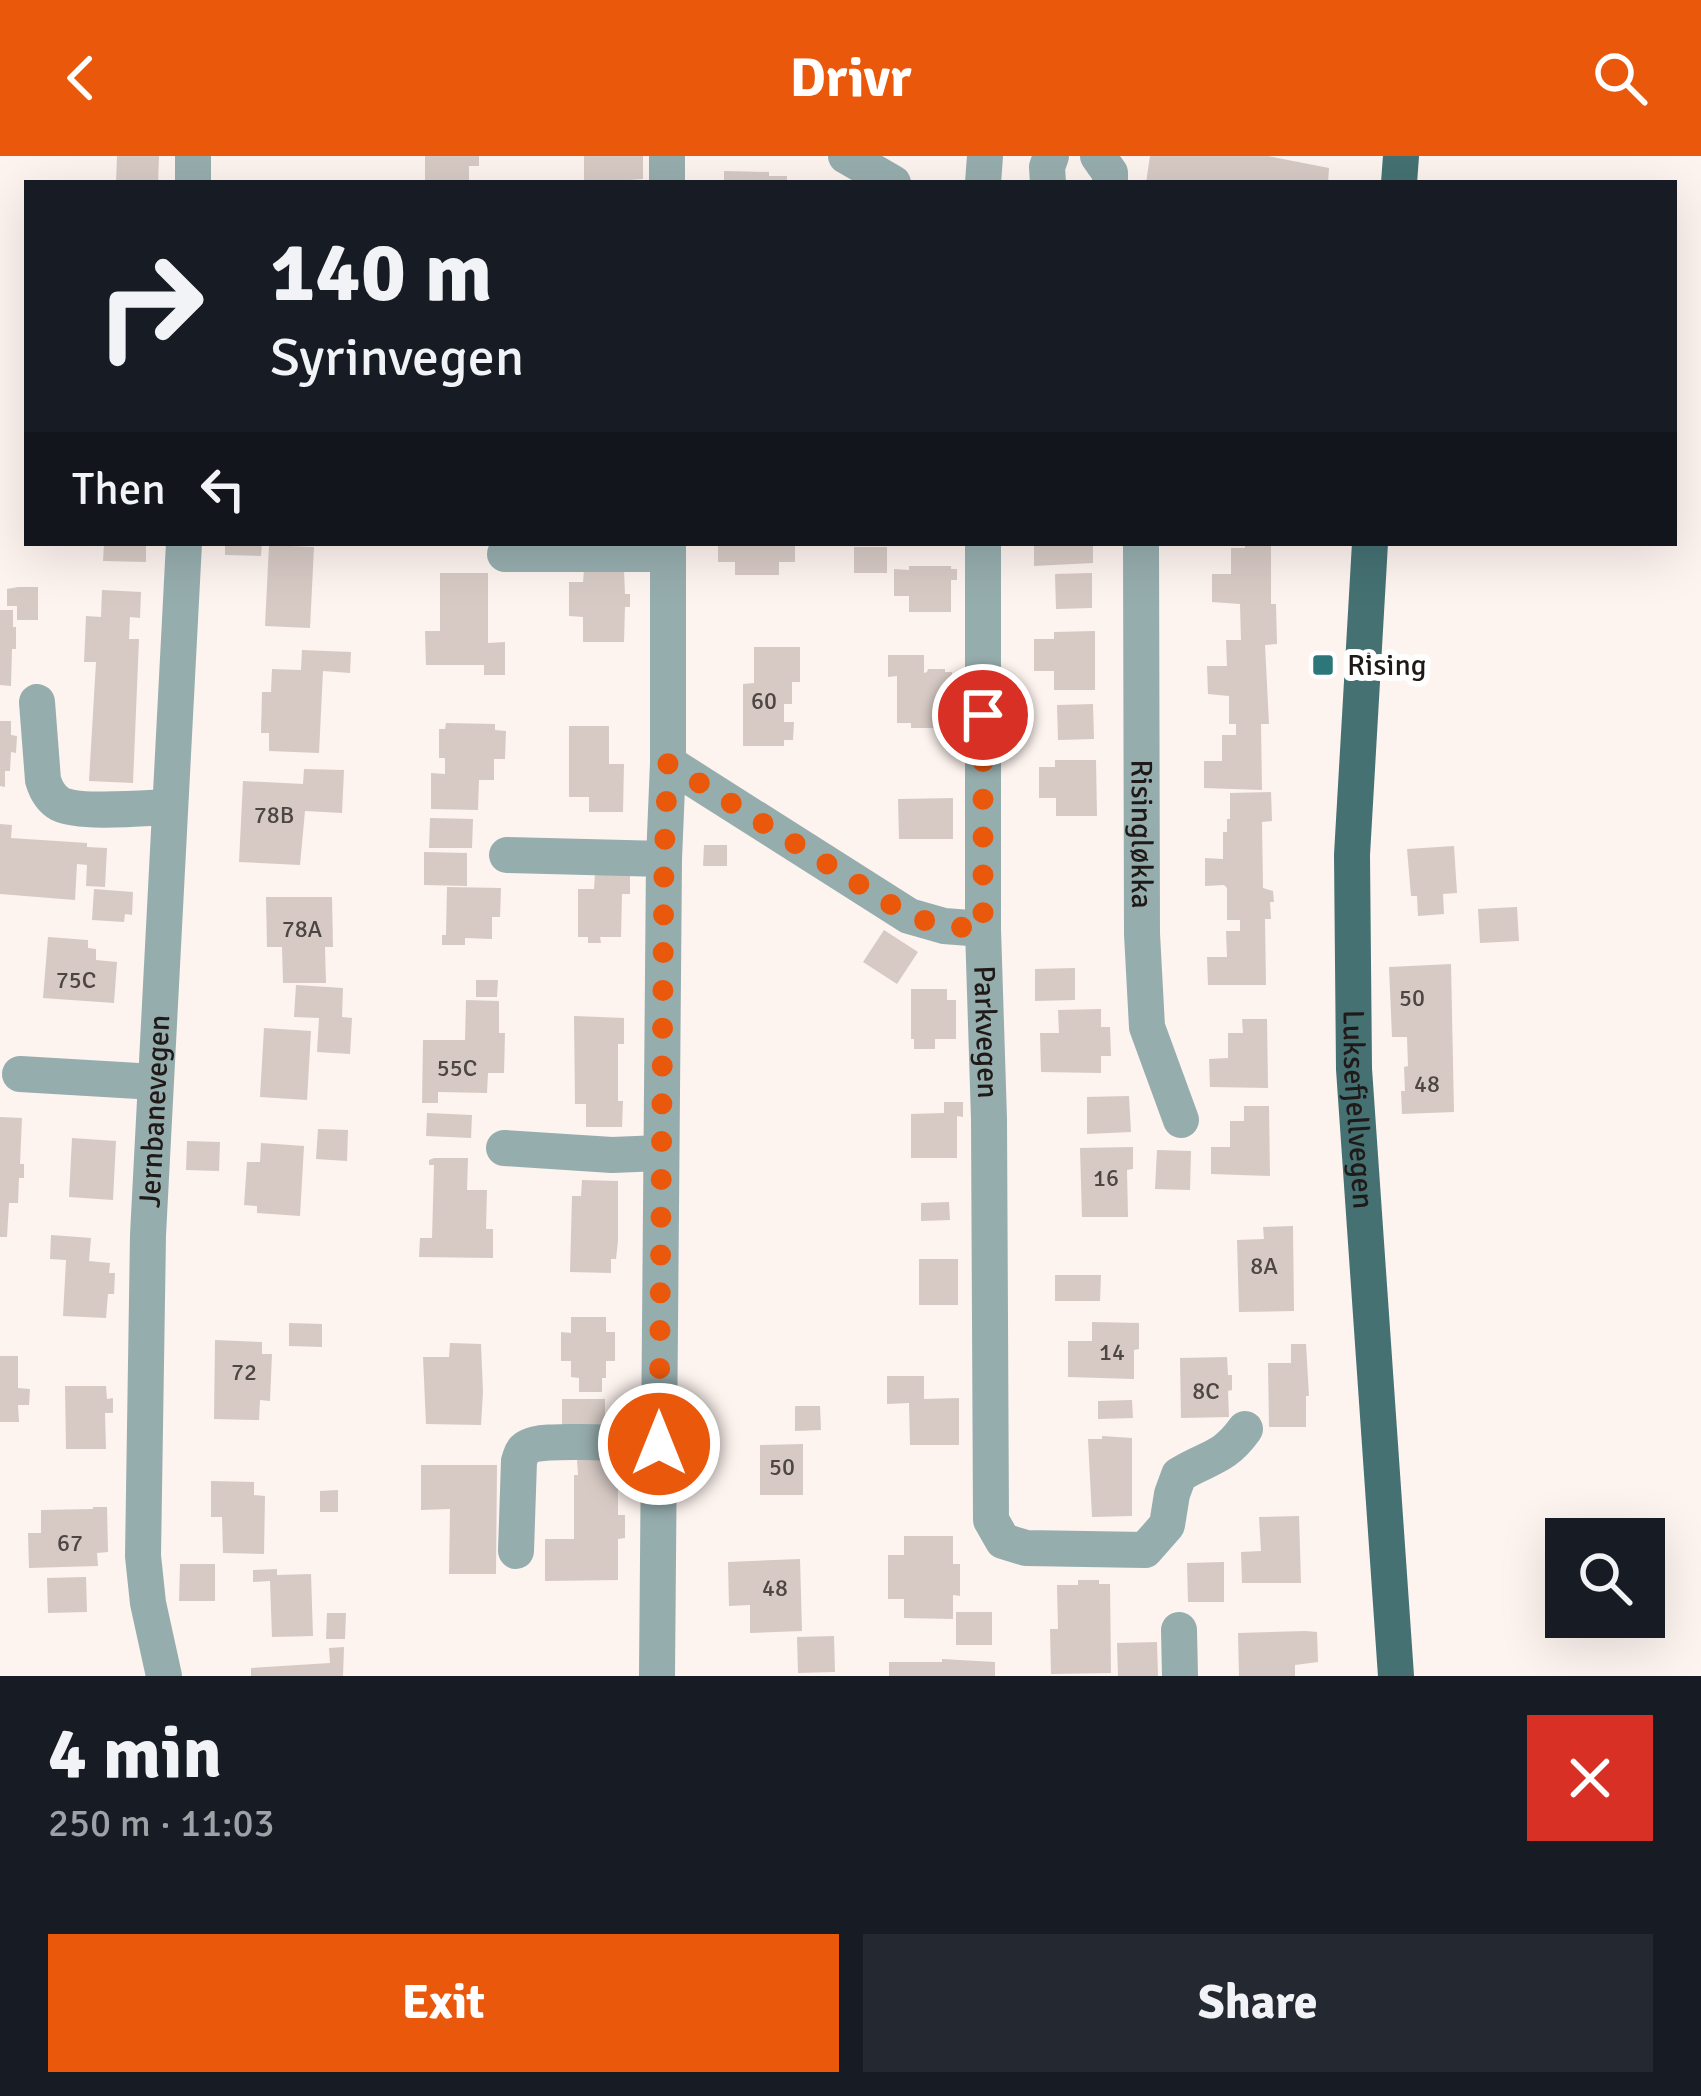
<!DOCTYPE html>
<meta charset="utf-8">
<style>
:root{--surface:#171b24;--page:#242831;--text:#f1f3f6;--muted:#9ea1a6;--accent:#ea580c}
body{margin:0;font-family:Signika,sans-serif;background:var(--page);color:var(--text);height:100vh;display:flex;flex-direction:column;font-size:45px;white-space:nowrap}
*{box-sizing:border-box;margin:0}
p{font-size:39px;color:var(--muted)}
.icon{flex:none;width:66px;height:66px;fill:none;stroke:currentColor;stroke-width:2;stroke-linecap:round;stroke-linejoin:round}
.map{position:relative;height:1520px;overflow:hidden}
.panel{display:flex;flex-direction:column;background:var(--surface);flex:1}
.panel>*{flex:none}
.guide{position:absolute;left:24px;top:24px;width:1653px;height:366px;border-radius:0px;box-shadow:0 12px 48px #0002;background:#171b24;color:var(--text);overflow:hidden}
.fabs{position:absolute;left:1545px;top:1362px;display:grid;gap:24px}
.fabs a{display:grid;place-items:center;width:120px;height:120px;border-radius:0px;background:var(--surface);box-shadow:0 12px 48px #0002;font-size:60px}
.pin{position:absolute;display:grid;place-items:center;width:102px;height:102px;color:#fff;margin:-51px;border:6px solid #fff;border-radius:50%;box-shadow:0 3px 12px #0007}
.me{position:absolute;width:132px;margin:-66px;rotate:0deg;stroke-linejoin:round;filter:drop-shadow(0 0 9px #0008)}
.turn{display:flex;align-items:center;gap:42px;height:252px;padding:0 48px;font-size:54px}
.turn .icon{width:156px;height:156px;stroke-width:2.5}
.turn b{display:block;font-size:84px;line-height:102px}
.then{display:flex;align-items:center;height:114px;padding:0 48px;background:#0003;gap:24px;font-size:45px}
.round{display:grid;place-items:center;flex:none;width:126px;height:126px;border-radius:0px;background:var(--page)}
.overview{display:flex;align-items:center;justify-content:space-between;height:204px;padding:0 48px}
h1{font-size:72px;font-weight:700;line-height:90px}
.primary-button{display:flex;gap:24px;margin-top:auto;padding:24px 48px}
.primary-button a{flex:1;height:138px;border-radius:0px;background:var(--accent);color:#fff;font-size:48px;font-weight:700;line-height:138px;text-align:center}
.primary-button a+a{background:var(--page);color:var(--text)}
header{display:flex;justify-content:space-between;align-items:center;height:156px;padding:0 48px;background:var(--accent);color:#fff;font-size:54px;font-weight:700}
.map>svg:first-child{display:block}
</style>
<header><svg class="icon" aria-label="back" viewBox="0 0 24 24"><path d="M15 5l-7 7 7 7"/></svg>Drivr<svg class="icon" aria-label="search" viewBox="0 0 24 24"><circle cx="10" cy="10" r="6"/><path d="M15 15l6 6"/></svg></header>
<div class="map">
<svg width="1701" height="1520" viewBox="0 0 1701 1520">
<rect width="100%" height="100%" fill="#fdf3ef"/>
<path fill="#d7cac5" d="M117,0H159L158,27H116Z
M425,0H479V10H469V27H425Z
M584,0H643V23L630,24V27H584Z
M1150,0H1268L1329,12L1328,27H1146Z
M724,15L769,16V20H787V27H724Z
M104,387H146V406L103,405Z
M225,387H262L261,400L225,399Z
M718,387H795V406H779V419H735V406H718Z
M1034,387H1093V407L1034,410Z
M1245,387H1271V448H1276L1277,488L1265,489L1269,568H1261L1262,634L1204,632V605H1222V579H1236V568H1229V540L1208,538L1207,510H1227L1226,484H1241L1240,448L1212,446V418H1231V392H1245Z
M269,389L314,391L310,472L265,470Z
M854,391H887V417H854Z
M909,410H951V413H957V424H951V456H909V440H894V413L909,414Z
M584,414L624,415L625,438H630V451H625L624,486H583V461L569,460V426H583Z
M440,417H488V487L505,486V519H484V509H426L425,475H440Z
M1092,417V452L1056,453L1055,418Z
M18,431H38V464H17V450H7V433Z
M102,434L141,436L140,462L130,461L129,483H139L133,627L89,625L96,506H84L86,460L101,461Z
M0,454H13V471H16V493H12L11,530L0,529Z
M1095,475V534H1054V515H1034V483H1054V476Z
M754,491H800V526H792V548H784V566H794L793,584H784V590H743V528L754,527Z
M302,494L351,496L350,517L323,515L319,597L269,595V577H261L262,536H271L272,513L301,514Z
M888,499H924V517L927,516L928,513H945V516H952V572H911V567H897V520L888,521Z
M1093,548L1094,583L1058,584L1057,549Z
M0,565H11V579L17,580L16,597L11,596L10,615H5V631L0,630Z
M446,567L495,568V574L506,575L505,603H494V624H479L478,654L431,653V617L445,618V602H439V573H445Z
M569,570H609V608H624L623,656H589V641H569Z
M1055,604H1096L1097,660H1056V642H1039V611H1055Z
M304,613L344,614L342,657L305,655L300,709L239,706L243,625L303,628Z
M1271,636L1272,665L1262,666L1263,732L1273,735L1274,746H1270L1271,763H1265L1266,829H1208L1207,801H1227L1226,775H1240V764H1227V732L1224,729L1205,730V702L1223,703V676H1227V663H1230V637Z
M953,642V683H899L898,643Z
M430,662L473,663L472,692H429Z
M0,668L12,669L11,682L87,687V691L107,692L105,731L86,730L87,709L77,708L75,744L0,738Z
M704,689H727V710H703Z
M1454,690L1457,737L1443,738L1444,758L1418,760L1417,740H1411L1407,693Z
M424,696L467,697V730L424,729Z
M595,717H630V738H622L621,781H600L601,787H588V781H578V733H594Z
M447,731L501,732L500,761H492V783L465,782V789H442V779H446Z
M94,733L133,736L132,759L125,758L124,766L92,764Z
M266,741H332L333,791H325L326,827H283L282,791H267Z
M1517,751L1519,785L1480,787L1478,753Z
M884,774L918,796L897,828L863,806Z
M48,781L88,784V792L96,793V804L117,806L114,847L43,842Z
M1451,808L1454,956L1402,958L1401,935H1405L1404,911L1408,910L1407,881H1392L1389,811Z
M1075,812V844L1035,845V813Z
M476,824H498L497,841H476Z
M296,829L343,832L342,861L352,862L350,898L317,896L319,862L294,861Z
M911,833H947V844H956V883H935V893H914V883H911Z
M466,844L499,845V877H505L504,917H488L487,937L438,936V947H422L423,884H465Z
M1101,853V871H1110L1111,900H1101V917L1041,916L1040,877H1059L1058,854Z
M574,860L624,862V888H618V945H623L622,971H586V948H575Z
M1242,863H1267L1268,932L1210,931L1209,903L1228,902V877H1243Z
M264,872L311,875L307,944L260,941Z
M1129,940L1131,976L1087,978V941Z
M944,946H963V961L957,960V1002H911V958L944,957Z
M1244,950H1269L1270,1020L1211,1018V991H1230V965H1244Z
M427,957L472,959L471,982L426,980Z
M0,961L22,962L20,1008H24V1022H19L18,1047H9L7,1081H0Z
M318,973L348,974L347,1005L316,1003Z
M72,982L116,985L113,1044L69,1041Z
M187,985L220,986L219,1015L186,1014Z
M261,987L304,990L300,1060L257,1057V1050L244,1049L247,1006H260Z
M1133,991V1013L1127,1014L1128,1061H1082L1080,992Z
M1157,994L1191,995L1190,1034L1155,1033Z
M434,1002H468L467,1034H487L486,1073H493V1102L419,1101L420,1082H432L434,1009H429V1004Z
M582,1024L618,1025V1085L616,1103H611V1117L570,1116L572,1040H581Z
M949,1046L950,1064L921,1065V1047Z
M1293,1070L1294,1155L1239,1156L1237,1084L1264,1083L1263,1071Z
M51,1079L91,1082L89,1105L110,1107L109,1117H115L114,1138H108L106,1162L63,1160L66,1104L50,1103Z
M919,1103H958V1149H919Z
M1055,1119H1101L1100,1145H1055Z
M571,1161H606V1176H615V1205H606V1222H602V1236H579V1222L571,1221V1205H561V1176L571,1177Z
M1092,1166L1139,1167V1193L1134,1194V1223L1068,1221V1185H1092Z
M289,1167L322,1168V1191L289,1190Z
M215,1184L262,1186V1198H272L270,1245L260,1244L259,1264L214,1263Z
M450,1187L481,1188L483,1236L481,1269L426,1268L423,1201H449Z
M1291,1188H1306L1309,1240H1306V1271H1269L1268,1207H1291Z
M0,1200H18V1232L30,1233L29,1249H18L19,1266H0Z
M1227,1201L1228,1219H1232V1234L1228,1235L1229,1261L1181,1262L1180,1202Z
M887,1220H924V1243L959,1242V1289H910L909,1247L887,1248Z
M65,1230H106L107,1243L113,1242V1257H105L106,1293H66Z
M562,1243H605V1274H562Z
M1132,1244L1133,1262L1098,1263V1245Z
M795,1250H820L821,1274L795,1275Z
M1102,1280L1132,1282V1360L1092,1361L1088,1283H1102Z
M803,1288V1339H760V1289Z
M577,1304H615V1319H618V1359H625V1382L618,1383V1424L545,1425V1383H574V1319H578Z
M421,1309H497L496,1418H449L450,1353L421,1354Z
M211,1325L254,1326V1339L265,1340L264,1398L223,1397L222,1361H211Z
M338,1334V1356H320V1335Z
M93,1351H107L108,1396L97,1397L98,1410L29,1412L28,1377H41V1354L93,1353Z
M1299,1360L1301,1427H1242L1241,1396L1261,1395L1259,1361Z
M904,1380H953V1408H960V1440L953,1439V1463L904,1462V1443H888V1399H904Z
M800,1403L802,1475L750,1477V1449L729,1450L728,1406Z
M1224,1406V1446H1188L1187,1407Z
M180,1408H215V1445H179Z
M277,1413V1419L311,1418L313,1480L272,1481L270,1425L253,1426V1414Z
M86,1421L87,1456L48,1457L47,1422Z
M1078,1424H1099V1428H1110L1111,1517L1051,1518L1050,1473H1058L1057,1429H1078Z
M956,1456H992V1489H956Z
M327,1457H346L345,1483H326Z
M1306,1475L1317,1476L1318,1506L1295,1509V1520H1239L1238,1477Z
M834,1480L835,1516L798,1517L797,1481Z
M1157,1486L1158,1520H1118L1117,1487Z
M344,1491L343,1520H251V1512L330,1507L329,1492Z
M942,1503L995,1506V1520H889V1506H942Z"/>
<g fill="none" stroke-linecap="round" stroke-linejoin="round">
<g stroke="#96adae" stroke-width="36">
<path d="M667,0V27"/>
<path d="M846,0L893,27"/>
<path d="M1098,0L1110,17V27"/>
<path d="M193,27V0"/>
<path d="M983,27L985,0"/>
<path d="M1048,27L1047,11L1051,0"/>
<path id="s1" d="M983,387V773L989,963L991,1364L1003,1385L1026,1392L1145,1394L1167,1369L1172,1338L1179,1319C1207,1301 1223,1304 1245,1273"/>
<path id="s2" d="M1141,387L1142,778L1147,871L1181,964"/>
<path d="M505,398H668"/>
<path d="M37,546L43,624C46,634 51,643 60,648C80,658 145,652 170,651"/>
<path d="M668,607L909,760L944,770L983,773"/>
<path d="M507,699L664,703"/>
<path d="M20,918L155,926"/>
<path d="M504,992L612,999L661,997"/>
<path d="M516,1395L519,1305C522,1297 521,1294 530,1290C543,1282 637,1288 659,1289"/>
<path d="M1179,1474L1180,1520"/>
<path id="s3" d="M164,1520L148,1447L143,1400L148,1079L184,387"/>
<path d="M657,1520L664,703L668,607V387"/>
</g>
<g stroke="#457173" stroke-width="36">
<path d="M1399,27L1401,0"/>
<path id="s4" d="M1370,387L1352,699L1354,913L1396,1520"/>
</g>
</g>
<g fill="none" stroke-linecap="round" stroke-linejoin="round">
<path stroke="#ea580c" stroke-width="21" stroke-dasharray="0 37.8" d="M659,1288L664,703L668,607L909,760L944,770L983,773V559"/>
</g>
<rect fill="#2d777a" stroke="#fff" stroke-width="4.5" x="1311" y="497" width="24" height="24" rx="6"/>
<g text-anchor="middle" stroke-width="12" stroke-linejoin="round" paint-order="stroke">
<g font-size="24" fill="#4d4643">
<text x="764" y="553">60</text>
<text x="274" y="667">78B</text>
<text x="302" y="781">78A</text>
<text x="76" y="832">75C</text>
<text x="1412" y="850">50</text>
<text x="457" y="920">55C</text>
<text x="1427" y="936">48</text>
<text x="1106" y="1030">16</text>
<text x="1264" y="1118">8A</text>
<text x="1112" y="1204">14</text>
<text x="244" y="1224">72</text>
<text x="1206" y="1243">8C</text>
<text x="782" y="1319">50</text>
<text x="70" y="1395">67</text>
<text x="775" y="1440">48</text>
</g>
<g font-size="30" fill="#1f1a18" stroke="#fff" text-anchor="start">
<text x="1347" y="519">Rising</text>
</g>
<g font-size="30" fill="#1f1a18" stroke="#fff">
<text dy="10" stroke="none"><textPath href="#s2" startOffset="291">Risingløkka</textPath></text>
<text dy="10" stroke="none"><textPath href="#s1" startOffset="489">Parkvegen</textPath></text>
<text dy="10" stroke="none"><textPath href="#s3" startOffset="567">Jernbanevegen</textPath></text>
<text dy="10" stroke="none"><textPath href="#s4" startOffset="567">Luksefjellvegen</textPath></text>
</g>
</g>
</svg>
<div class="fabs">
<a><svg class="icon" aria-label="search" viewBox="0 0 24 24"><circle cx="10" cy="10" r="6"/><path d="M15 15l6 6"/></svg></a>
</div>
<div class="pin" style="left:983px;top:559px;background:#d93025"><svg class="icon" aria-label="arrive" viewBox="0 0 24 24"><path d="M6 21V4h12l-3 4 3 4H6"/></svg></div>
<svg class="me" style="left:659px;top:1288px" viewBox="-20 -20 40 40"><circle r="17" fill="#ea580c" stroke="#fff" stroke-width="3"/><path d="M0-11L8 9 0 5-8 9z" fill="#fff"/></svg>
<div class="guide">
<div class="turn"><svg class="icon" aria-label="right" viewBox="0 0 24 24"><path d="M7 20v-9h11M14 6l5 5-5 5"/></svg><div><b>140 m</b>Syrinvegen</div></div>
<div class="then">Then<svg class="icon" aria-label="left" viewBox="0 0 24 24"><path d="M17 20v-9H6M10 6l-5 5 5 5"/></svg></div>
</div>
</div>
<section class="panel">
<div class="overview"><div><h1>4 min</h1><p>250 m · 11:03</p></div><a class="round" style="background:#d93025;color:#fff"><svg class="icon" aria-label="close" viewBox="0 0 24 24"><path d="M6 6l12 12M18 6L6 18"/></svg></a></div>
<div class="primary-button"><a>Exit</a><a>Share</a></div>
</section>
